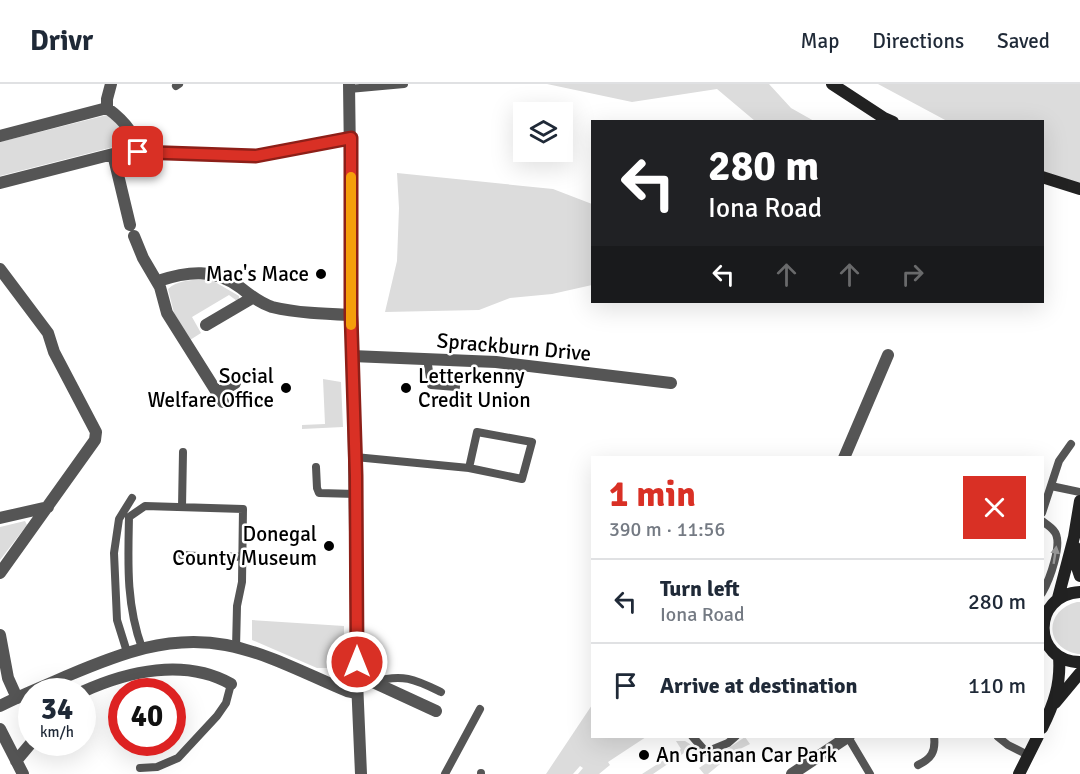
<!DOCTYPE html>
<meta charset="utf-8">
<style>
:root{--surface:#fff;--page:#f2f2f3;--text:#1f2937;--muted:#747a83;--line:#e0e1e3;--accent:#d93025}
body{margin:0;font-family:Signika,sans-serif;background:var(--page);color:var(--text);height:100vh;display:flex;flex-direction:column;font-size:22px;white-space:nowrap}
*{box-sizing:border-box;margin:0}
p{font-size:20px;color:var(--muted)}
.icon{flex:none;width:33px;height:33px;fill:none;stroke:currentColor;stroke-width:2;stroke-linecap:round;stroke-linejoin:round}
.map{position:relative;flex:1;overflow:hidden}
.sheet{position:absolute;left:591px;top:372px;width:453px;height:282px;display:flex;flex-direction:column;background:var(--surface);border-radius:0px;box-shadow:0 6px 24px #0002}
.sheet>*{flex:none}
.guide{position:absolute;left:591px;top:36px;width:453px;height:183px;border-radius:0px;box-shadow:0 6px 24px #0002;background:#202124;color:#fff;overflow:hidden}
.controls{position:absolute;left:513px;top:18px;display:grid;gap:12px}
.controls a{display:grid;place-items:center;width:60px;height:60px;border-radius:0px;background:var(--surface);box-shadow:0 6px 24px #0002;font-size:30px}
.speed{position:absolute;left:18px;top:594px;display:flex;gap:12px;font-size:30px;font-weight:700;text-align:center}
.speed>*{display:grid;place-content:center;width:78px;height:78px;border-radius:50%;background:var(--surface);box-shadow:0 6px 24px #0002;line-height:1}
.speed small{font-size:15px;font-weight:400}
.speed .limit{border:9px solid #d22;background:#fff;color:#111}
.pin{position:absolute;display:grid;place-items:center;width:51px;height:51px;color:#fff;margin:-26px;border-radius:12px;box-shadow:0 3px 9px #0006}
.me{position:absolute;width:66px;margin:-33px;rotate:0deg;stroke-linejoin:round;filter:drop-shadow(0 0 4px #0008)}
.turn{display:flex;align-items:center;gap:21px;height:126px;padding:0 18px;font-size:27px}
.turn .icon{width:78px;height:78px;stroke-width:2.5}
.turn b{display:block;font-size:42px;line-height:51px}
.lanes{display:flex;align-items:center;height:57px;padding:0 18px;background:#0003;justify-content:center;gap:30px;direction:ltr}
.lanes .off{opacity:.35}
.round{display:grid;place-items:center;flex:none;width:63px;height:63px;border-radius:0px;background:var(--page)}
.headline{display:flex;align-items:center;justify-content:space-between;height:102px;padding:0 18px}
h1{font-size:36px;font-weight:700;line-height:45px;color:var(--accent)}
ul{padding:0;list-style:none}
li{display:flex;align-items:center;gap:18px;height:84px;padding:0 18px;border-top:2px solid var(--line)}
li div{flex:1}
li b{display:block;font-size:22px}
li em{font-style:normal}
header{display:flex;align-items:center;gap:36px;box-sizing:border-box;height:84px;padding:0 30px;background:var(--surface);border-bottom:2px solid var(--line)}
header strong{font-size:28px}
nav{display:flex;gap:33px;margin-inline-start:auto;font-size:21px}
.map>svg:first-child{display:block}
</style>
<header>
<strong>Drivr</strong>
<nav><a>Map</a><a>Directions</a><a>Saved</a></nav>
</header>
<div class="map">
<svg width="1080" height="690" viewBox="0 0 1080 690">
<rect width="100%" height="100%" fill="#fff"/>
<path fill="#dcdcdc" d="M547,0H769L791,24L814,37H755L717,5L632,18Z
M878,0H1080V105L1043,93L1042,38L947,37Z
M107,31L125,47L127,54L121,61L0,92V58Z
M397,89L553,105L592,120V201L552,210L510,214L479,226L385,228L397,177L399,124Z
M205,195L215,198L239,212V216L237,217L229,211L192,233L201,249L190,256L174,229L168,205C177,196 193,196 205,195Z
M323,295L341,298L343,343L302,345V341L325,340Z
M25,437L27,441L0,476V443Z
M1077,518H1080V570H1078C1044,564 1044,526 1077,518Z
M252,536L344,542V576L339,584H317L252,556Z
M592,621V652L646,653L608,678L610,681L599,690H578L583,684L580,682L573,690H546Z
M745,653L750,660L736,667L708,690H704L699,684Z
M676,657H685L690,660L693,670L690,676L684,669L653,690H642L681,665Z"/>
<g fill="none" stroke-linecap="round" stroke-linejoin="round">
<path stroke="#555" stroke-width="8" d="M176,2L179,0
M349,5L404,0
M427,274L431,301L456,303
M355,373L469,384L522,395L532,358L477,348L469,384
M316,383L317,404L319,409L356,410
M1051,402L1080,408
M182,423L183,368
M1042,429L1059,377L1071,360
M1042,437C1046,440 1051,443 1054,447C1064,458 1049,497 1042,509
M182,471L197,472
M217,472L242,473
M142,564C126,520 128,479 129,433L145,422L243,425L242,498L237,522L236,564
M127,568L117,536L114,469L119,435L132,414
M374,598C403,589 416,596 441,608
M692,652L706,668L728,659L736,652
M848,653L870,690
M998,653L1008,661L1028,671
M918,681C931,675 936,668 934,652
M140,684L157,683L178,674L217,632L226,619L231,600
M445,690L480,625
M481,690V689"/>
<path stroke="#555" stroke-width="12" d="M107,24V15L111,0
M0,52L107,24C122,35 136,49 138,68
M113,70L130,141
M0,99L113,70L138,68L256,72L351,54
M134,152L143,174L160,203L167,229L223,318
M0,185L48,249L54,268L96,348L95,356L0,489
M158,197C188,187 215,184 241,204C251,212 260,219 272,223C297,229 325,230 351,231
M206,241L252,214
M352,272L496,278L671,299
M218,309L235,299
M844,374L888,271
M0,434L48,423
M0,551L8,594L17,614
M357,597L373,598L436,627
M82,608C128,587 185,574 231,600
M0,622C22,611 45,602 67,592C119,570 169,550 226,561C268,569 308,591 347,607L357,609
M0,645L23,690
M16,677L32,658"/>
<path stroke="#555" stroke-width="12" d="M349,0L357,597L361,690
M792,690L849,652"/>
<path stroke="#222" stroke-width="12" d="M832,0L884,34L893,38
M1042,93L1080,105
M1075,463L1076,480L1080,492
M1080,508C1031,511 1032,578 1080,578
M1058,514L1074,453L1080,417
M1055,619L1080,589
M1042,644C1054,620 1061,600 1059,573
M1019,690L1038,652"/>
</g>
<defs><path id="oneway-solid" d="M-6-.8H1V-3.2L6.5 0L1 3.2V.8H-6Z" transform="scale(1.5)"/></defs>
<use fill="#999" href="#oneway-solid" transform="translate(1055 471) rotate(-81)"/>
<g fill="none" stroke-linecap="round" stroke-linejoin="round">
<g stroke="#8d1f18" stroke-width="15">
<path id="route" d="M138,68L256,72L351,54V231L356,392L357,578"/>
</g>
<use href="#route" stroke="#d93025" stroke-width="10"/>
<path stroke="#f59e0b" stroke-width="10" d="M351,93V241"/>
</g>
<g fill="#000" stroke="#fff" stroke-width="2">
<circle cx="321" cy="190" r="6"/>
<circle cx="286" cy="304" r="6"/>
<circle cx="406" cy="304" r="6"/>
<circle cx="329" cy="462" r="6"/>
<circle cx="644" cy="671" r="6"/>
</g>
<g text-anchor="middle" stroke-width="5" stroke-linejoin="round" paint-order="stroke">
<g font-size="21" fill="#000" stroke="#fff" text-anchor="end">
<text x="309" y="197">Mac's Mace</text>
<text x="274" y="299">Social<tspan x="274" dy="24">Welfare Office</tspan></text>
<text x="418" y="299" text-anchor="start">Letterkenny<tspan x="418" dy="24">Credit Union</tspan></text>
<text x="317" y="457">Donegal<tspan x="317" dy="24">County Museum</tspan></text>
<text x="656" y="678" text-anchor="start">An Grianan Car Park</text>
</g>
<g font-size="21" fill="#000" stroke="#fff">
<text transform="translate(514 263) rotate(5)" y="7">Sprackburn Drive</text>
</g>
</g>
</svg>
<div class="controls">
<a><svg class="icon" aria-label="layers" viewBox="0 0 24 24"><path d="M12 4l9 5-9 5-9-5zM3 14l9 5 9-5"/></svg></a>
</div>
<div class="speed"><div>34<small>km/h</small></div><div class="limit">40</div></div>
<div class="pin" style="left:138px;top:68px;background:#d93025"><svg class="icon" aria-label="arrive" viewBox="0 0 24 24"><path d="M6 21V4h12l-3 4 3 4H6"/></svg></div>
<svg class="me" style="left:357px;top:578px" viewBox="-20 -20 40 40"><circle r="17" fill="#d93025" stroke="#fff" stroke-width="3"/><path d="M0-11L8 9 0 5-8 9z" fill="#fff"/></svg>
<div class="guide">
<div class="turn"><svg class="icon" aria-label="left" viewBox="0 0 24 24"><path d="M17 20v-9H6M10 6l-5 5 5 5"/></svg><div><b>280 m</b>Iona Road</div></div>
<div class="lanes"><svg class="icon" aria-label="left" viewBox="0 0 24 24"><path d="M17 20v-9H6M10 6l-5 5 5 5"/></svg><svg class="icon off" aria-label="ahead" viewBox="0 0 24 24"><path d="M12 20V5M6 11l6-6 6 6"/></svg><svg class="icon off" aria-label="ahead" viewBox="0 0 24 24"><path d="M12 20V5M6 11l6-6 6 6"/></svg><svg class="icon off" aria-label="right" viewBox="0 0 24 24"><path d="M7 20v-9h11M14 6l5 5-5 5"/></svg></div>
</div>
<section class="sheet">
<div class="headline"><div><h1>1 min</h1><p>390 m · 11:56</p></div><a class="round" style="background:#d93025;color:#fff"><svg class="icon" aria-label="close" viewBox="0 0 24 24"><path d="M6 6l12 12M18 6L6 18"/></svg></a></div>
<ul>
<li><svg class="icon" aria-label="left" viewBox="0 0 24 24"><path d="M17 20v-9H6M10 6l-5 5 5 5"/></svg><div><b>Turn left</b><p>Iona Road</p></div><em>280 m</em></li>
<li><svg class="icon" aria-label="arrive" viewBox="0 0 24 24"><path d="M6 21V4h12l-3 4 3 4H6"/></svg><div><b>Arrive at destination</b></div><em>110 m</em></li>
</ul>
</section>
</div>
